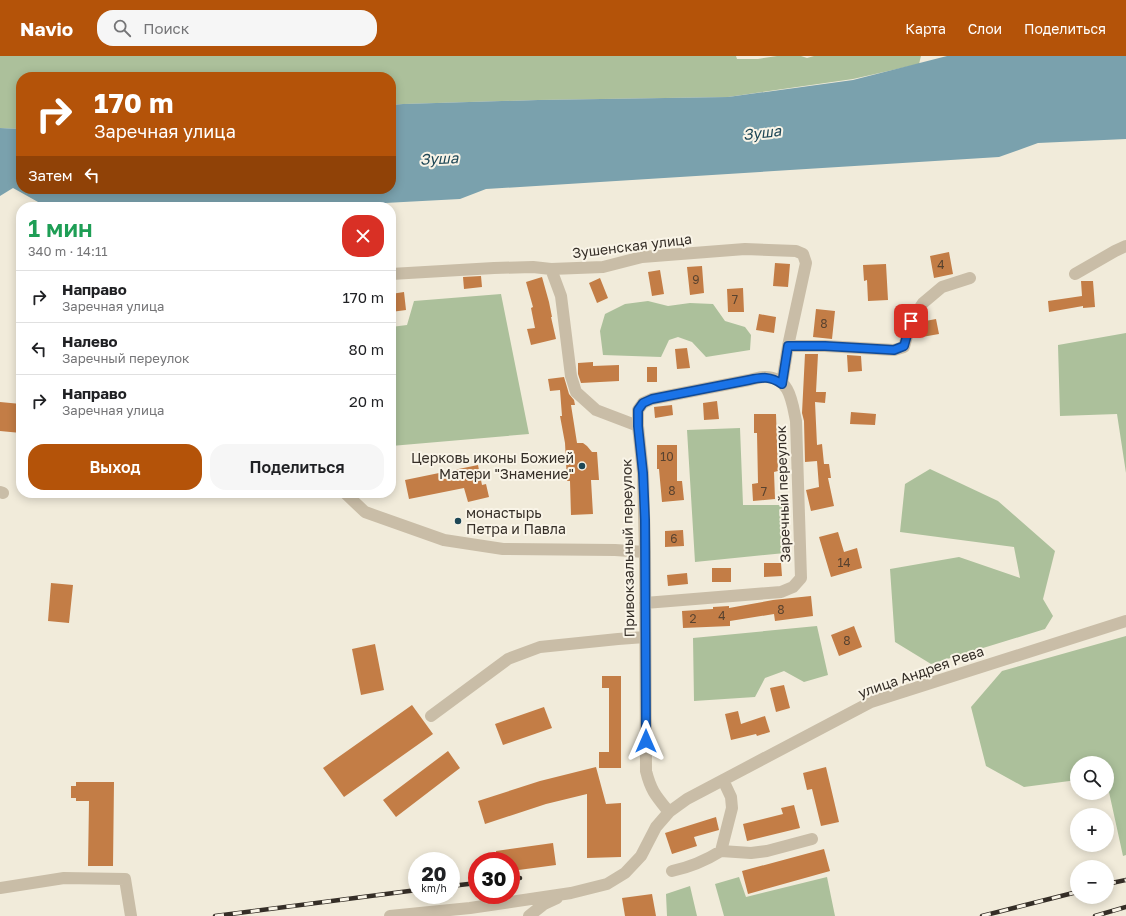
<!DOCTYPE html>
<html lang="ru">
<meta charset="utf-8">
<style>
:root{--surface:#fff;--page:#f6f6f6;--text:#202124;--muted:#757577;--line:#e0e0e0;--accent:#b45309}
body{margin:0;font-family:"Golos Text",sans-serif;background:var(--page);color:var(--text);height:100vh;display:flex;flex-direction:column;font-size:15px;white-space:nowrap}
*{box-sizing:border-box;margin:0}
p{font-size:13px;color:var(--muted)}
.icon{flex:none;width:22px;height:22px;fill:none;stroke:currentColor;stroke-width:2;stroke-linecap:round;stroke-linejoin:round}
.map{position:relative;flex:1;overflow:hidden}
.sheet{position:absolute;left:16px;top:146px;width:380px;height:296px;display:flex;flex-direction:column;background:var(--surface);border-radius:16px;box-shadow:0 2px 10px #0003}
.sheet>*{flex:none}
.banner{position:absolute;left:16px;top:16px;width:380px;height:122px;border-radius:16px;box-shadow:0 2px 10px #0003;background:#b45309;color:#fff;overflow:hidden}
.buttons{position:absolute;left:1070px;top:700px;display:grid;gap:8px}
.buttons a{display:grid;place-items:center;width:44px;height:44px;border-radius:50%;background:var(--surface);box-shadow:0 2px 10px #0003;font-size:20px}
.speed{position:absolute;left:408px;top:796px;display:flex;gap:8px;font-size:20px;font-weight:700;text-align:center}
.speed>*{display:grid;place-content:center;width:52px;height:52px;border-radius:50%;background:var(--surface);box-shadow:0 2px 10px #0003;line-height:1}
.speed small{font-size:10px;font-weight:400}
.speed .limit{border:6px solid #d22;background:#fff;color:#111}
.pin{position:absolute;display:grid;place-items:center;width:34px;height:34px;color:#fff;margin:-17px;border-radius:8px;box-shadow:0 2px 6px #0006}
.me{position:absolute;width:44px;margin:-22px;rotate:0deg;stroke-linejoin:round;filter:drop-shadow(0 0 3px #0008)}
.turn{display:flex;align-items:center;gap:14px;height:84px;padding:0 12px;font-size:18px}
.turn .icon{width:52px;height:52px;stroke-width:2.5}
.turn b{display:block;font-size:28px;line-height:34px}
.then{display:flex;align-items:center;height:38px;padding:0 12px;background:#0003;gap:8px;font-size:15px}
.round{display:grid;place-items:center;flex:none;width:42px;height:42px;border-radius:16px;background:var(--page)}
.head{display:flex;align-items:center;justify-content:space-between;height:68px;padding:0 12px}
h1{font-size:24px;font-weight:600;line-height:30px;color:#1e9e55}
.primary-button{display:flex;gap:8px;margin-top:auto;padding:8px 12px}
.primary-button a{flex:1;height:46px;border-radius:16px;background:var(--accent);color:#fff;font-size:16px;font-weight:600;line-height:46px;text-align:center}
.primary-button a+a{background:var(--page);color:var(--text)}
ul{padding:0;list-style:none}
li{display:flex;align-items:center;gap:12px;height:52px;padding:0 12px;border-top:1px solid var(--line)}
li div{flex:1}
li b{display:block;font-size:15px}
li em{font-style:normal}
header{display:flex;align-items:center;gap:24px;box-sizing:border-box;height:56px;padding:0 20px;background:var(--accent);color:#fff}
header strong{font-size:19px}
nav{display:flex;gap:22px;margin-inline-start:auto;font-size:14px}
.search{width:280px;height:36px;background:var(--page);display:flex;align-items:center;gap:10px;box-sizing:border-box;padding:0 14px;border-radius:16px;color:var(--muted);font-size:15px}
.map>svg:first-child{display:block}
</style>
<header>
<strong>Navio</strong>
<div class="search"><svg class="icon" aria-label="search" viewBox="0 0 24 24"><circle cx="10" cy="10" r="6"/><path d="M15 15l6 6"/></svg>Поиск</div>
<nav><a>Карта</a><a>Слои</a><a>Поделиться</a></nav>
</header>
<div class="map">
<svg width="1126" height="860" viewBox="0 0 1126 860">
<rect width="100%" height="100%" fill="#f1ebda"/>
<path fill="#acc09b" d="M0,0H736L737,3H758L777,0H801L807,2L814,0H921L919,8L853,23L728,41L538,44L404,48L391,49V21H21V73L0,72Z
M501,238L529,378L391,390V271L407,269L414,245Z
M648,245L668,250L690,247L713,248L725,265L745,271L751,279L750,294L706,301L692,286L678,281L669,284L661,301L603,299L600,275L605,258L625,248Z
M1126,277V417L1117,358L1060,360L1058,289Z
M740,372L743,449H782L785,497L695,506L687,374Z
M930,413L998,445L1055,495L1043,543L1053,560L1045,573L931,608L895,586L890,513L959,501L1020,522L1014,491L900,476L905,428Z
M817,570L828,619L804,626L784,615L765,622L755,641L694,645L693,582Z
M1126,580V799L1123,800L1107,727V707H1077V724L1024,731L986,710L971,651L1002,615Z
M739,821L746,841L827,821L835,860H724L715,828Z
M690,830L697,860H667L666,838Z"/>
<path fill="#7aa1ad" d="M947,0H1126V83L1038,87L999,101L486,133L460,143L309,151H47L13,132L0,140V72L21,73V133H391V49L403,48L538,44L728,41L853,24Z"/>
<path fill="#c37d46" d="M949,196L953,218L934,222L930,200Z
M775,207L790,208L788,231L773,230Z
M886,208L888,244L868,245L867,224L864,225L863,209Z
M702,210L704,237L690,239L687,211Z
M660,214L664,238L652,240L648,216Z
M481,220L482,231L464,233L463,221Z
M542,221L549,246L552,261H551L556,283L531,289L527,273L535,272L531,252L533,251L526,226Z
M600,222L608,242L597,247L589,227Z
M1081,225H1093L1095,251L1083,252V250L1049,256L1048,245L1082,240Z
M743,232L744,256H728L727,233Z
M404,236L406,254L391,256V238Z
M816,253L835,255L832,283L813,281Z
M759,258L776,261L774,277L756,274Z
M936,263L939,278L922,281L920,266Z
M687,292L690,312L677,313L675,293Z
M805,298H818L816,336H826L825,347L815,346L817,389L822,388L824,408H829L831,422H828L834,450L811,455L806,434L819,431L817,405L805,406L804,365L802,357Z
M847,299L861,300L862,315L848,316Z
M593,306V310L619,309V325L581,327L578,318V307Z
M647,311H657V326H647Z
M564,321L569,338L574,344L575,349H571L577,387H583L587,390L592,396H597L599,424H591L593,458L571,459L570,425H567L565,387L560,360H562L560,334L550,335L548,323Z
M717,345L719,363L704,364L703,347Z
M0,346L21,348V377L0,375Z
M672,349L673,359L655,362L654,351Z
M851,356L876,358L875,369L850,368Z
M754,358H776L778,415L774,416L775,443L753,445L752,428L758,427L757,377H754Z
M657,389H677V425H682L684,444L662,446L659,413H657Z
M478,409L482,429L486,428L489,441L468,446L464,432L409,443L405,424Z
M683,474L684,490L665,491V475Z
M838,476L844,496L857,492L862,512L831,521L819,481Z
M764,507H781L782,520L764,521Z
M712,512H731V526H712Z
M687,517L688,528L668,530L667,519Z
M51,527L73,529L69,567L48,565Z
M811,540L813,560L775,565L774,558L730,565V570L683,572L682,555L713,553V551L729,550V552L773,544Z
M854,570L862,591L839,600L831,579Z
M375,588L384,634L361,639L352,593Z
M602,620H621V712H599V696H609V632H602Z
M784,629L790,652L776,656L770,632Z
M412,649L433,678L344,741L323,712Z
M544,651L552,672L503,689L495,668Z
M738,655L741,668L765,660L770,676L757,680L756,678L731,684L725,658Z
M448,695L460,712L396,761L383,744Z
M596,711L606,748L621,747V801L587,802V738L546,748L485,768L478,745L540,725Z
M826,711L839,766L821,770L812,733L807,734L803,717Z
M76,726H114L113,810H88L89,745H76V742H71V730H76Z
M794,749L800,772L747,785L743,768L783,758L781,752Z
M716,761L719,774L694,781L697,790L672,798L665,777Z
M553,787L556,809L511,815V805H497L496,795Z
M824,793L830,815L748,838L742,815Z
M652,838L656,860H625L622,842Z"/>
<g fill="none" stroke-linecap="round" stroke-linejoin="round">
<path stroke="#c9bda7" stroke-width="12" d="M551,213L561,240L571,320L576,336L596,354L638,370
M391,218L494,212L533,211L551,213L603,211L642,201L745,193L796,195L803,198L806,207L788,290L782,327
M1075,218L1115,195L1126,190
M788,290H825L894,294L904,291L911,265L923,247L942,231L970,222
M0,436L3,437
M345,437L365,456L444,484L503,493L615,494L645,496
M645,547L781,536L793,531L801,522L796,365C792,346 790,321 765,321C760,321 754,323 749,324L652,343L643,347L638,354V370L643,417L645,496L646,715C651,735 656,740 669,756
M431,660L508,603L540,591L618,583L645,581
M721,795L751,797L767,795L812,783
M672,815C691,811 705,805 721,795L732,752L731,741L723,724
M0,832L64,822L125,823L131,860
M390,860L470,852L571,837L607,828L625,817L641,800L656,771L669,756L687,743L871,646L1126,565
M529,860L544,848L557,842"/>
<g stroke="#352e27" stroke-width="4.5">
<path id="rail" d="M511,823L520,822
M1107,828L1126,824
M451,830L477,827
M215,860L417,834
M982,860L1077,836
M1095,860L1126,851"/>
</g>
<use href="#rail" stroke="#f9f4e7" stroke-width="3" stroke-dasharray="9" stroke-linecap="butt"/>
</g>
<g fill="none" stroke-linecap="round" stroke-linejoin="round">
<g stroke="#114b97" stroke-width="10">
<path id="route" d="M646,685L645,464L643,417L638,370V354L643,347L652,343L749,324C763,321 770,320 782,328L788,290H825L894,294L904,290L911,265"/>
</g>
<use href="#route" stroke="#1a73e8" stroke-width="7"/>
</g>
<g fill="#1e4756" stroke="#f9f4e7" stroke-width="1.5">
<circle cx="582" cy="410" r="4"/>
<circle cx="458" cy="465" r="4"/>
</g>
<g text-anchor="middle" stroke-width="4" stroke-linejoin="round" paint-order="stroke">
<g font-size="12" fill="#58422f">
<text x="941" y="213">4</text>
<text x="696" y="228">9</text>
<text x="735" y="248">7</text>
<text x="824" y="272">8</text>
<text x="667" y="405">10</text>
<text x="672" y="439">8</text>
<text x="764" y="440">7</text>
<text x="674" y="487">6</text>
<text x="844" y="511">14</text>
<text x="781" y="558">8</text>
<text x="722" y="564">4</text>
<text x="693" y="567">2</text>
<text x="847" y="589">8</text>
</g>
<g font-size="14" fill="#352e27" stroke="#f9f4e7">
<text transform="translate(632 190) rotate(-7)" y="5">Зушенская улица</text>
<text transform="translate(783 438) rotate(-92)" y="5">Заречный переулок</text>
<text transform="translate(628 492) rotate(-91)" y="5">Привокзальный переулок</text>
<text transform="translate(921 616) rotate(-19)" y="5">улица Андрея Рева</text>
</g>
<g font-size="14" fill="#352e27" stroke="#f9f4e7" text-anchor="end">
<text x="574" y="407">Церковь иконы Божией<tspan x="574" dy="16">Матери "Знамение"</tspan></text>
<text x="466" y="462" text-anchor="start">монастырь<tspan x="466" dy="16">Петра и Павла</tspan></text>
</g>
<g font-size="15" font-style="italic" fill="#1e4756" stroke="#f9f4e7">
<text transform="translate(762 77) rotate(-7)" y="5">Зуша</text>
<text transform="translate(439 103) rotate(-2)" y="5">Зуша</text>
</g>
</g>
</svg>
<div class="buttons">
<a><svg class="icon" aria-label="search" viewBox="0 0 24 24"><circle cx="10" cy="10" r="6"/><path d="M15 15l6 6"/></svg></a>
<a>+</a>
<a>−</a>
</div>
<div class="speed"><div>20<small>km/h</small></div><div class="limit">30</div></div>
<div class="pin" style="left:911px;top:265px;background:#d93025"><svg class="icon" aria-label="arrive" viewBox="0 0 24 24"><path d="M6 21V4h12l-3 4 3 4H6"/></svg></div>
<svg class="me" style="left:646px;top:685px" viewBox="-20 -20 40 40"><path d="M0-17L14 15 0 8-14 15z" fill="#1a73e8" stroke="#fff" stroke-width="4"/></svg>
<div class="banner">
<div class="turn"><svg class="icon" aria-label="right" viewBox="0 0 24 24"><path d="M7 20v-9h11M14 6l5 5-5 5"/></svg><div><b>170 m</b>Заречная улица</div></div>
<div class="then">Затем<svg class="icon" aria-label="left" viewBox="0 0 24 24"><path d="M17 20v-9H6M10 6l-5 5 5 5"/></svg></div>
</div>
<section class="sheet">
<div class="head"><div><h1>1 мин</h1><p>340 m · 14:11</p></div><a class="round" style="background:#d93025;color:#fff"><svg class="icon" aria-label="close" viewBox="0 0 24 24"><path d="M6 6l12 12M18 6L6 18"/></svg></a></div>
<ul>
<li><svg class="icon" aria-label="right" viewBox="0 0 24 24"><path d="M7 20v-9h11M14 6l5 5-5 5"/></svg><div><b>Направо</b><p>Заречная улица</p></div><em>170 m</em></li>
<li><svg class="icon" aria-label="left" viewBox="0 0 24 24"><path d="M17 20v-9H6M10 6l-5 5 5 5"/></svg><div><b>Налево</b><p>Заречный переулок</p></div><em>80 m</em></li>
<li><svg class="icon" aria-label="right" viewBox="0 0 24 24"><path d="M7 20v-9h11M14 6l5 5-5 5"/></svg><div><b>Направо</b><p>Заречная улица</p></div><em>20 m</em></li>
</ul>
<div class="primary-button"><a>Выход</a><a>Поделиться</a></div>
</section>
</div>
